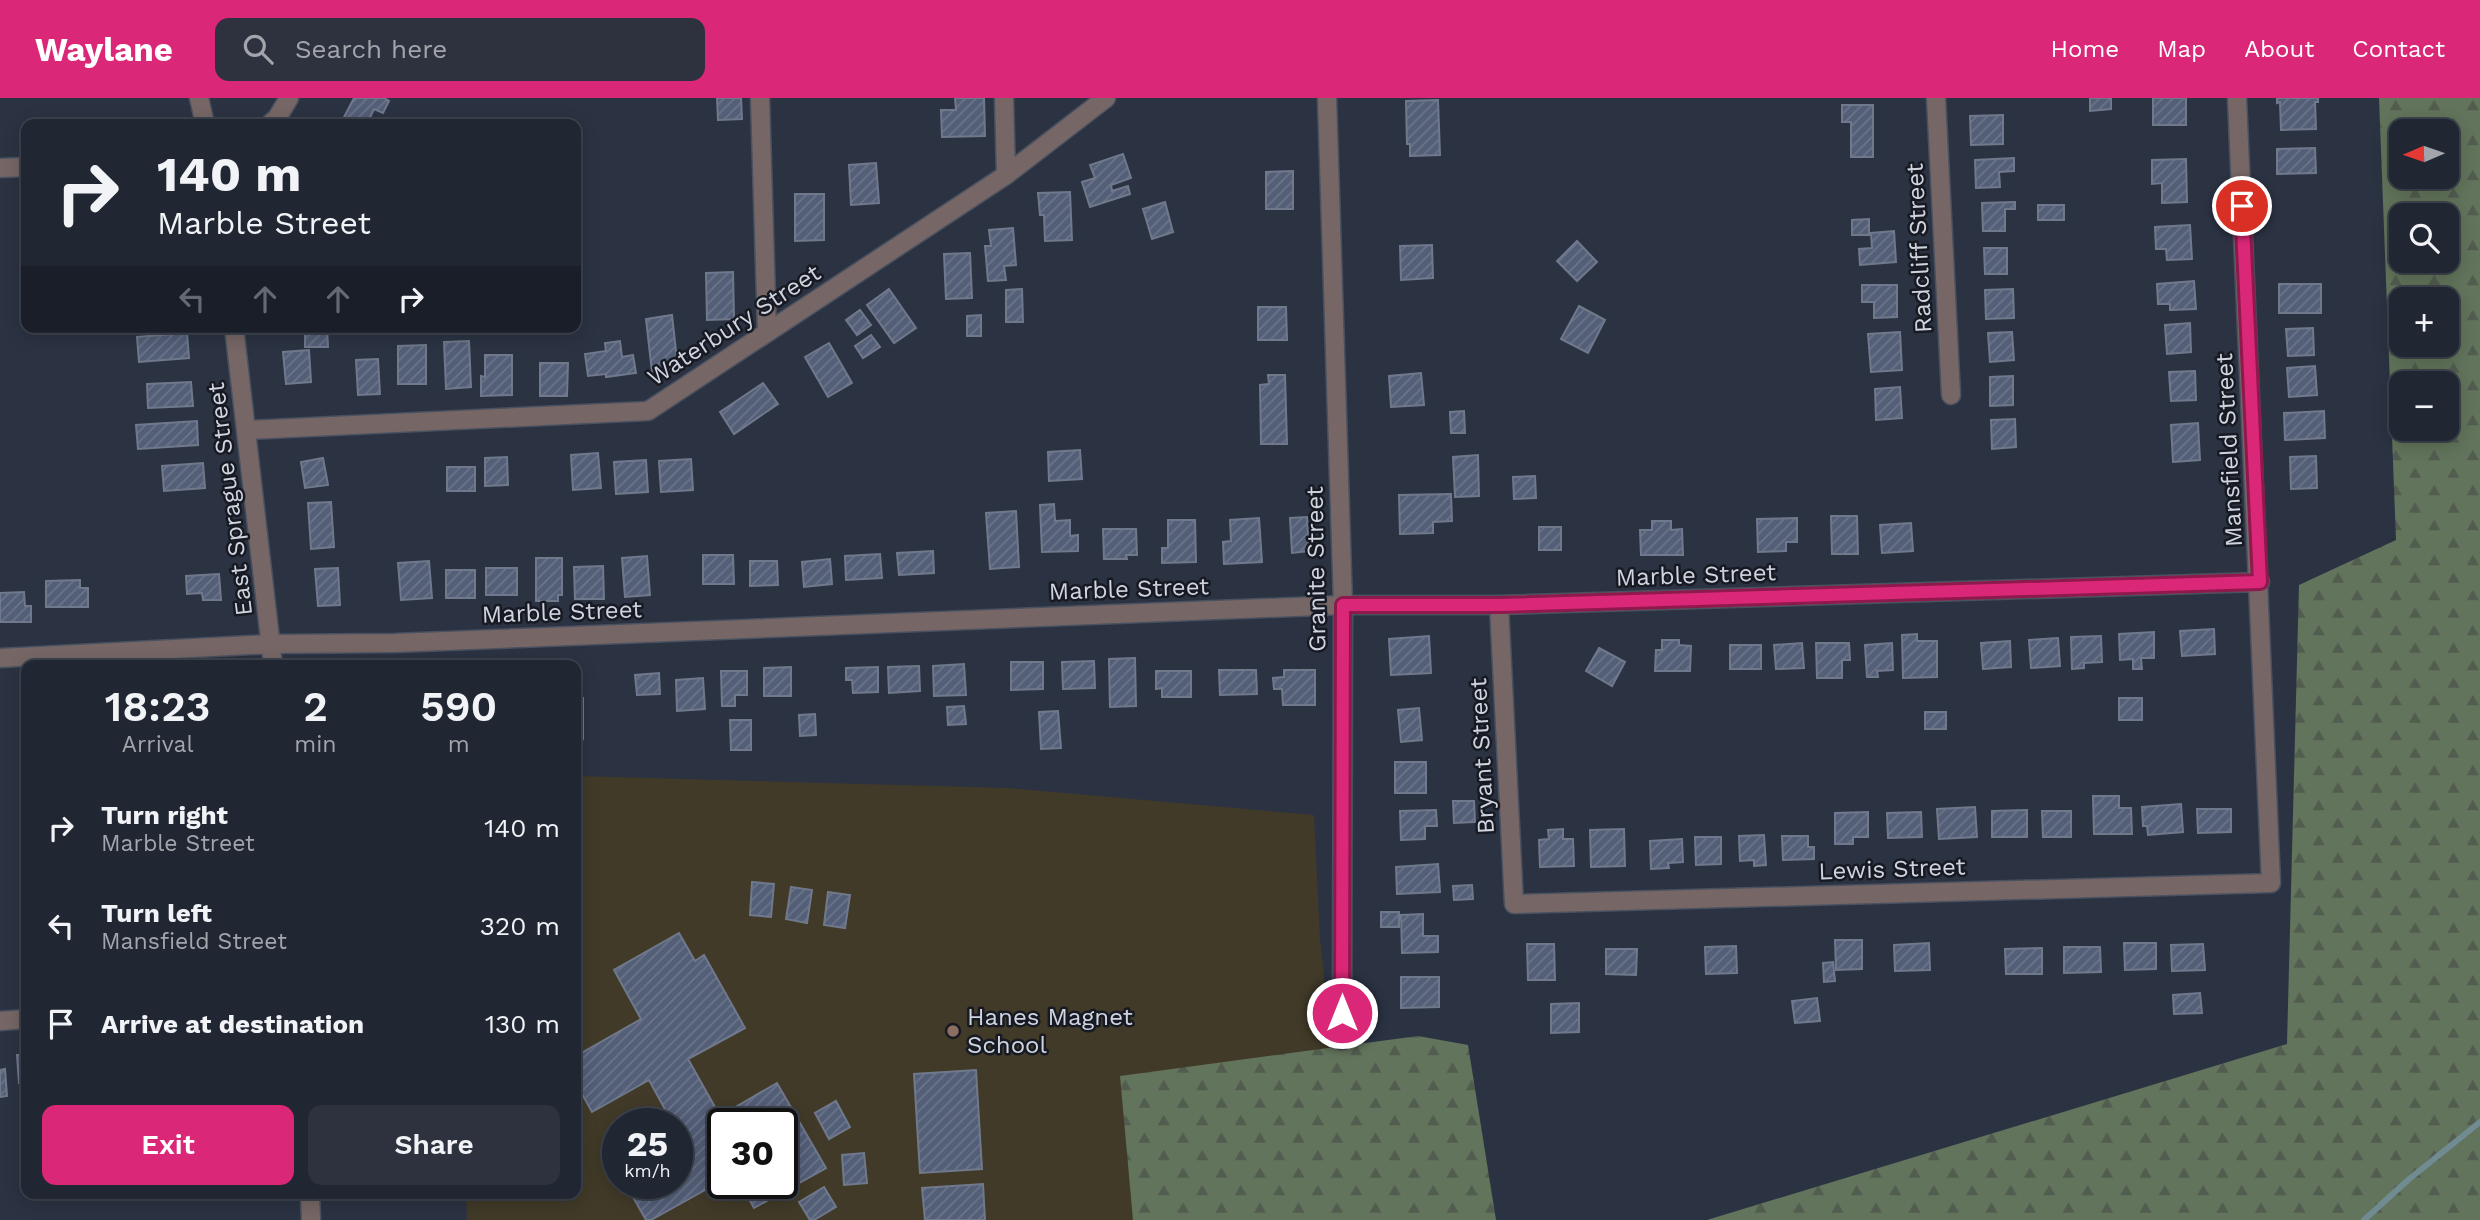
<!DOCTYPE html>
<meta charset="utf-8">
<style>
:root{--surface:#202632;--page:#2d323e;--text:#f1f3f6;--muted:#a2a5ac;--line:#3d434d;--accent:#db2777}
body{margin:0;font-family:"Work Sans",sans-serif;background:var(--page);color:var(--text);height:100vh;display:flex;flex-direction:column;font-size:26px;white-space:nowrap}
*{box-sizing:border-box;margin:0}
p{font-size:23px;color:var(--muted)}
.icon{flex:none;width:38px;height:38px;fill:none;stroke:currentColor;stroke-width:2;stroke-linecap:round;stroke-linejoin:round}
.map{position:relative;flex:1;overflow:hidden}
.side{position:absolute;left:21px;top:562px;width:560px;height:539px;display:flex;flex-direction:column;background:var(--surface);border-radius:14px;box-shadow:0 4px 18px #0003,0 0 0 2px var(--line)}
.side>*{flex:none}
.guide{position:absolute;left:21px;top:21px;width:560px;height:214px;border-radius:14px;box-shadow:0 4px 18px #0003,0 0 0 2px var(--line);background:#202632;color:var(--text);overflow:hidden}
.needle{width:46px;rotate:268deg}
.fabs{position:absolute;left:2389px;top:21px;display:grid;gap:14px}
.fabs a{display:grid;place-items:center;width:70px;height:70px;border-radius:14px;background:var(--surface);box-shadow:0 4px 18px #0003,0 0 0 2px var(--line);font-size:35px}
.speed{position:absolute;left:602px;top:1010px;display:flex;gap:14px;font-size:35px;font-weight:700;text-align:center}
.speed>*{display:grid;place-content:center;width:91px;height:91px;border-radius:50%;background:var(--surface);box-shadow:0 4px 18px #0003,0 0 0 2px var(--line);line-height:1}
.speed small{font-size:18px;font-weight:400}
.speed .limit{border:4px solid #111;border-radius:10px;background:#fff;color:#111}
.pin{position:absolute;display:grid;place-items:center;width:60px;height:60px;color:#fff;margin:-30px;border:4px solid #fff;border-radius:50%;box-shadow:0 2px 7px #0007}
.me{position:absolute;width:77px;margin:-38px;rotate:0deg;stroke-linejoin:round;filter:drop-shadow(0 0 5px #0008)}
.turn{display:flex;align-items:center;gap:24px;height:147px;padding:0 21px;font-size:32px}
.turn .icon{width:91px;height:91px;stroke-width:2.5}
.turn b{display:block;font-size:49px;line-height:60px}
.lanes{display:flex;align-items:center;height:66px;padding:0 21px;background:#0003;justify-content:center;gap:35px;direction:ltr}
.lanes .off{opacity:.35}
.eta{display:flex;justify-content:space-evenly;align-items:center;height:119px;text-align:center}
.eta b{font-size:42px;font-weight:600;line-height:49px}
.primary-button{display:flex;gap:14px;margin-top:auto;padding:14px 21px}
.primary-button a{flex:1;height:80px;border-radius:14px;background:var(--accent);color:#fff;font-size:28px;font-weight:600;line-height:80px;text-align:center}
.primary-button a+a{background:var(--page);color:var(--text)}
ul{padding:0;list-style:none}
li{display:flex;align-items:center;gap:21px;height:98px;padding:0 21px}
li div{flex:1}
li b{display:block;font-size:26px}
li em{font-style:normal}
header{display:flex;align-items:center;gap:42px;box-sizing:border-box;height:98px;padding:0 35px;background:var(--accent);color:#fff}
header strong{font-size:33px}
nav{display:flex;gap:38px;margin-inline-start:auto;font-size:24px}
.search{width:490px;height:63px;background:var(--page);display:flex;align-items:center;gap:18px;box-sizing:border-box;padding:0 24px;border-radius:14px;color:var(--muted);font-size:26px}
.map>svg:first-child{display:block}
</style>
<header>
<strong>Waylane</strong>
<div class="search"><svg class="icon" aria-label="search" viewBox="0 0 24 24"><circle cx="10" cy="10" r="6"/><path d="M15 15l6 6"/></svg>Search here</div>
<nav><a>Home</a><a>Map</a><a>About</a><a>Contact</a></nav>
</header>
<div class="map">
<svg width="2480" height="1122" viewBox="0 0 2480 1122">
<defs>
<pattern id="forest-firs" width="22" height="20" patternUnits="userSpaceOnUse" patternTransform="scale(1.75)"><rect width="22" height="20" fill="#62745b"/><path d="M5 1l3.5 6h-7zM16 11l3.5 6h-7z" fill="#525d50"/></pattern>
<pattern id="building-hatch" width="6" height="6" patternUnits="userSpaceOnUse" patternTransform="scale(1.75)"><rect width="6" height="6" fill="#535e77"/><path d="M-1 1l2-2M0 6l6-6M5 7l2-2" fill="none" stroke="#6b748a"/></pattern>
</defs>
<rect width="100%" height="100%" fill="#2b3343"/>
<path fill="#413a28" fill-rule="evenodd" d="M576,678L1007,690L1314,717L1320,840L1349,1122H467L466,1096H576ZM618,1026H677V1085H618ZM723,1026H782V1085H723Z"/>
<path fill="url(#forest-firs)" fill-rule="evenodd" d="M2379,0H2480V1122H1707L2287,946L2299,487L2396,442ZM2401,33H2446V79H2401ZM2401,117H2446V163H2401ZM2401,201H2446V247H2401ZM2401,285H2446V331H2401Z
M1418,938L1468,947L1496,1122H1133L1120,978Z"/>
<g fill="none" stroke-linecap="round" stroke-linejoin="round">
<path stroke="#708b92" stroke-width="6" d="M2364,1122L2408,1082L2480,1024"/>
</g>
<path fill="url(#building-hatch)" stroke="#70798c" stroke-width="2" d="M354,0H384L389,3L383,15L374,11L367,26H353L343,21Z
M717,0H741L742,21L718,22Z
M955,0H984L985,38L942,39L941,12H956Z
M2090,0H2111V11L2090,13Z
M2153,0H2186V27H2153Z
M2277,0H2318V4H2315L2316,31L2281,32L2280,4L2277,5Z
M1438,2L1440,57L1410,58V46H1407L1406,3Z
M1842,7H1873V59H1851V24H1842Z
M2003,17V46L1971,47L1970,18Z
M2315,50L2316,75L2277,76V51Z
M1123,56L1131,80L1111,87L1112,93L1128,88L1130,96L1090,109L1082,84L1095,80L1090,67Z
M2014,60V73L1999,74L2000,89L1976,90L1975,62Z
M2186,61L2187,104L2162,105V85L2152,86V62Z
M876,65L879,105L851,107L849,67Z
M1293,73V111H1266V74Z
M1070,94L1072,142L1045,143L1044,117H1040L1038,95Z
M795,96H824V142L795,143Z
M1165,104L1173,134L1152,141L1143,111Z
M2015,104V111H2005V133H1983L1982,105Z
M2038,107H2064V122H2038Z
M21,111H26V139H22Z
M1869,121V137H1852V122Z
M2190,127L2192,161L2167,162L2166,151H2156L2155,129Z
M1013,130L1016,167L1004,168L1006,182L988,183L985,148H991L989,132Z
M1894,133L1896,164L1860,167L1859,151L1872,150L1871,135Z
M1577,143L1597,164L1577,183L1557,163Z
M1432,147L1433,180L1401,182L1400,148Z
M1984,150H2007V176H1985Z
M970,155L972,200L946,201L944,156Z
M733,174L734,221L707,222L706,175Z
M2194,183L2196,211L2170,212V206H2158L2157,186Z
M2279,186H2321V215H2279Z
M1862,187H1897V219L1874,220V204H1862Z
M889,191L916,230L894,245L867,207Z
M1022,191L1023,224H1006V192Z
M2013,191L2014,220L1986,221L1985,192Z
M1579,208L1605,222L1588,255L1561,241Z
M1258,209H1286L1287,242H1258Z
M860,212L871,227L857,237L846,222Z
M672,217L678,271L652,274L646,221Z
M981,217V238H967V218Z
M2190,225L2191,254L2167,256L2165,227Z
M305,229H327L328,249H305Z
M2313,230L2314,257L2288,258L2286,231Z
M1900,234L1902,272L1871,274L1868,236Z
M2012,234L2014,262L1990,264L1988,235Z
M187,235L189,260L139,264L137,239Z
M871,237L880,249L863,260L855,248Z
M469,243L471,289L446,291L444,244Z
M620,243L622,259L633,257L636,275L606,279V276L588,278L585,256L606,253L605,245Z
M829,245L852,285L828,299L805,259Z
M426,247V286H398V248Z
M309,252L311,284L286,286L283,254Z
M485,257H512V297L481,298V278L485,279Z
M378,261L380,296L358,297L356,262Z
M540,265H568L567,298H540Z
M2315,268L2317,297L2289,299L2287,270Z
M2195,273L2196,302L2171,303L2169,274Z
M1421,275L1424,307L1391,309L1389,278Z
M1268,277H1285L1287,346H1261L1260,287L1269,286Z
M2013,278V307L1990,308V279Z
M191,284L193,308L148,310L147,286Z
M763,285L778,306L734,336L720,314Z
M1900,289L1902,320L1876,322L1875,291Z
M1464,313L1465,335H1451L1450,314Z
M2324,313L2325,340L2285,342L2284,315Z
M2015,321L2016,349L1992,351L1991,322Z
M197,323L198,347L138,351L136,327Z
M2198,325L2200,362L2173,364L2171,327Z
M1080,352L1082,381L1049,383L1048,354Z
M598,355L601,390L573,392L571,357Z
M1478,357L1479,398L1455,399L1453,359Z
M2316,358L2317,390L2291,391L2290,359Z
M507,359L508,387L485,388V360Z
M323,360L328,387L305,390L301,364Z
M691,361L693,392L661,394L659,363Z
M646,362L648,394L616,396L614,364Z
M203,365L205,390L164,393L162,368Z
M447,369H475V393H447Z
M1535,378L1536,400L1514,401L1513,379Z
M1451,396L1452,423L1433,424V435L1400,436L1399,397Z
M331,404L334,449L311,451L308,405Z
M1054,406L1055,423L1070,422V438L1078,437V453L1042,454L1040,407Z
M1016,413L1019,469L990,471L986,415Z
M1831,418H1857L1858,456H1832Z
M1307,419L1309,453L1292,455L1290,420Z
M1259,420L1262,464L1224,466L1223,444L1231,443L1230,422Z
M1797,420V444H1786V453L1758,454L1757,421Z
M1168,422H1195L1196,464L1162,465V450H1168Z
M1652,423H1671V432L1682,431L1683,457H1641L1640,432H1652Z
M1911,425L1913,453L1882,455L1880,427Z
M1539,429H1561V452H1539Z
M1103,431H1136L1137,457H1126L1127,461H1104Z
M933,453L934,475L899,477L897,455Z
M880,456L882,480L846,482L845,458Z
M703,457H733L734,486H703Z
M647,458L650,497L625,499L622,460Z
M536,460H562V497H558V503H536Z
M830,461L832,486L804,489L802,464Z
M429,463L432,500L401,502L398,465Z
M750,463H777L778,487L750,488Z
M603,468L604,501H575L574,469Z
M338,470L340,507L318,508L315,471Z
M486,470H517V497H486Z
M446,472H475V500H446Z
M219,476L221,502H203L202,495L187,496L186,478Z
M80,482V490H88V509H46V483Z
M24,494L25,508H31V524H0V495Z
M2214,531L2215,556L2182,558L2180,533Z
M2154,534V560H2141L2142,571H2133V561L2120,562L2119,536Z
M1917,536V543H1937V579L1903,580L1902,537Z
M1429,538L1431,575L1391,577L1389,541Z
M2101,538L2102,564L2084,565V570L2072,571L2071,539Z
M2058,540L2060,568L2031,570L2029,542Z
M1662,542H1679V547L1691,548L1690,573H1655L1656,552H1662Z
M2010,543L2011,569L1983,571L1981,545Z
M1802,545L1804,570L1776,571L1774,547Z
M1816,545H1849L1850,562H1842V580H1817Z
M1892,545L1893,572L1877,573L1878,579H1867L1865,547Z
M1730,547H1761V571H1730Z
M1599,550L1625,564L1612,588L1586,573Z
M1135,560L1136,608L1110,609L1109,561Z
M1094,563L1095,590L1063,591L1062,564Z
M1011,564H1043V591L1011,592Z
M964,566L966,597L934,598L933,568Z
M919,568L920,593L889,595L888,569Z
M791,569V598H764V570Z
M878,569V594L853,595L852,582H846V570Z
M1219,572H1256L1257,596L1220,597Z
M1284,572H1315V607H1283L1282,591H1274L1273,580L1284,579Z
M721,573H747V597H735V608H722Z
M1156,573H1191V599H1162V590L1156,591Z
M659,575L660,596L637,597L635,577Z
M703,580L705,611L677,613L676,582Z
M576,600H583V641L576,640Z
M2119,600H2142V622H2119Z
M964,608L966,626L948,627L947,609Z
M1419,610L1422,642L1401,644L1398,612Z
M1058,613L1061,650L1041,651L1039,614Z
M1925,614H1946V631H1925Z
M815,616L816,637L800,638L799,617Z
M730,622H751V652H731Z
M1395,664H1426V695H1395Z
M2093,698H2119V710H2131L2132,736H2094Z
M1453,703H1474L1475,724L1454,725Z
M2181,706L2183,734L2148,737L2147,728H2143L2142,709Z
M1975,709L1977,739L1939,741L1937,711Z
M2197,711H2231V734L2198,735Z
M1436,712L1437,728H1425V741L1401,742L1400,713Z
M2027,712V739H1992V713Z
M2042,713H2071V739H2043Z
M1868,714V739H1853V746H1835V715Z
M1921,714L1922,739L1888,740L1887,715Z
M1563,731V741H1573L1574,768L1540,769L1539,742L1549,741L1548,732Z
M1624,731L1625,768L1591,769L1590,732Z
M1764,737L1766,767L1754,768V762L1740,763L1739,738Z
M1782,738H1808V749H1814V761L1783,762Z
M1695,739H1721V766L1696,767Z
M1682,741L1683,764L1668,765L1669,770L1651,771L1650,743Z
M1438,766L1440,794L1397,796L1396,769Z
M752,784L774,786L771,819L750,817Z
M1472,787L1473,801L1454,802L1453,788Z
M791,789L812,792L807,825L786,821Z
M828,794L850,797L845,830L824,827Z
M1381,814H1399V829H1381Z
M1423,816V838H1438V854L1402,855L1401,817Z
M679,835L695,863L704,857L745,930L688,961L720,1018L777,985L826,1070L754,1110L740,1085H782V1026H723V1082L651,1122H646L625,1085H677V1039L680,1038L677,1026H673L649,982L592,1014L576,985V958L641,921L614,872Z
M1835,842H1862V871L1836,872Z
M1929,845L1930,872L1895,873L1894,847Z
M2124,845H2156V871L2125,872Z
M1527,846H1554L1555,882H1528Z
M2203,846L2205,872L2172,873L2171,847Z
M1736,848L1737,875L1706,876L1705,849Z
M2064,849H2100L2101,874L2064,875Z
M2042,850V876H2006L2005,851Z
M1606,851H1637L1636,877L1606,876Z
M1833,864L1835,883L1824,884L1823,865Z
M1401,879H1439V909L1401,910Z
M2200,895L2202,915L2174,916L2173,897Z
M1817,900L1820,923L1795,925L1792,903Z
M1579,905V934L1551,935V906Z
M17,957H26V985H19Z
M5,971L7,998L0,999V972Z
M976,972L982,1071L920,1075L914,976Z
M836,1003L850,1029L829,1041L815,1015Z
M864,1055L867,1085L844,1087L842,1057Z
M983,1086L985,1122H925L922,1090Z
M824,1089L836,1109L814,1122H810L799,1104Z"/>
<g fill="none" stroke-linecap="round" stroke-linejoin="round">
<g stroke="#49505f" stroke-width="21">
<path id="minor" d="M199,0L205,26
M760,0L767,234
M1004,0L1006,77
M1327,0L1343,507L1342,942
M1936,0L1951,297
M270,26L277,20L289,0
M0,70L26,69
M234,229L273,567
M247,332L648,313L1006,77L1106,0
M1499,507L1514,806L2271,785L2237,0
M0,560L271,546L395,545L1343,507H1499L2260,484
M0,923L26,921
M310,1096L311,1122"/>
</g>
<use href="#minor" stroke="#766766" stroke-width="18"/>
</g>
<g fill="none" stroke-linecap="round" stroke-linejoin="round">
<g stroke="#8e194d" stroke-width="18">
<path id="route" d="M1342,915L1343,507H1499L2260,484L2242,108"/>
</g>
<use href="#route" stroke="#db2777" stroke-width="12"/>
</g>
<circle fill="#8d6e63" stroke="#171a22" stroke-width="2.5" cx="953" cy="933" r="7"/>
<g text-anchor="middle" stroke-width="5" stroke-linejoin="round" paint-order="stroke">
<g font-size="24" fill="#cfd4df" stroke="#171a22">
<text transform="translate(1919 150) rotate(-93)" y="8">Radcliff Street</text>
<text transform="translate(734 227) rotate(-33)" y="8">Waterbury Street</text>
<text transform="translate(2229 352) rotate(-93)" y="8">Mansfield Street</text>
<text transform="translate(230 401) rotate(-97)" y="8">East Sprague Street</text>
<text transform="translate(1316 471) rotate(-91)" y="8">Granite Street</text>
<text transform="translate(1696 477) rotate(-2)" y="8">Marble Street</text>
<text transform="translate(1129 491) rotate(-2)" y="8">Marble Street</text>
<text transform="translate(562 514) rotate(-2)" y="8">Marble Street</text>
<text transform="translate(1482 658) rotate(-93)" y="8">Bryant Street</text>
<text transform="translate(1892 771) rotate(-2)" y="8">Lewis Street</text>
</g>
<g font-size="24" fill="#cfd4df" stroke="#171a22" text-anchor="start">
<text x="967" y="927">Hanes Magnet<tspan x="967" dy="28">School</tspan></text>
</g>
</g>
</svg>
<div class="fabs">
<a><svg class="needle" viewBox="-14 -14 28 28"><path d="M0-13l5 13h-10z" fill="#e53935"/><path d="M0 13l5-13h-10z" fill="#a2a5ac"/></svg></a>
<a><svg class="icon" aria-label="search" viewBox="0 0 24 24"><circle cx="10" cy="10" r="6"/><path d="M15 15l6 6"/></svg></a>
<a>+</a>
<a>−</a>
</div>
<div class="speed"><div>25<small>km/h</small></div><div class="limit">30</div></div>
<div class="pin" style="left:2242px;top:108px;background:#d93025"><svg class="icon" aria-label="arrive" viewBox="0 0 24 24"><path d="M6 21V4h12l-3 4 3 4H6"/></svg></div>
<svg class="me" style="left:1342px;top:915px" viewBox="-20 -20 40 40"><circle r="17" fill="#db2777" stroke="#fff" stroke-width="3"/><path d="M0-11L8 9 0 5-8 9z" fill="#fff"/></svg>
<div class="guide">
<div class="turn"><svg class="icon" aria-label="right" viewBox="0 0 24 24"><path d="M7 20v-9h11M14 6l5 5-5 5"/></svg><div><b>140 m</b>Marble Street</div></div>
<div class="lanes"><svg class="icon off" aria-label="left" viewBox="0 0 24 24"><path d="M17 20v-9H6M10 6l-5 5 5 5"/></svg><svg class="icon off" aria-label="ahead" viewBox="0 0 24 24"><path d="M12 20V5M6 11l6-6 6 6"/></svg><svg class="icon off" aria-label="ahead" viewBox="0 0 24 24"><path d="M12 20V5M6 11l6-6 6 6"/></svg><svg class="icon" aria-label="right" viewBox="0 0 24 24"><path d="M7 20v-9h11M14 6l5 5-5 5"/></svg></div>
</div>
<section class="side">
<div class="eta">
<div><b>18:23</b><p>Arrival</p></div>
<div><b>2</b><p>min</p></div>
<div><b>590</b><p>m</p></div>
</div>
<ul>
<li><svg class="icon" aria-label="right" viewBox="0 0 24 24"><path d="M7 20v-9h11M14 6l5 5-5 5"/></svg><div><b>Turn right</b><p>Marble Street</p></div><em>140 m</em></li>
<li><svg class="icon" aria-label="left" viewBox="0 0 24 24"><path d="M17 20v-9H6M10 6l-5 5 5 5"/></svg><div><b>Turn left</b><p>Mansfield Street</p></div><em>320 m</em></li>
<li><svg class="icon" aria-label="arrive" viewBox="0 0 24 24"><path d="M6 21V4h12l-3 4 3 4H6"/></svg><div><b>Arrive at destination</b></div><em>130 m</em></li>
</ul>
<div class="primary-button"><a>Exit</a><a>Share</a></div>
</section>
</div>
